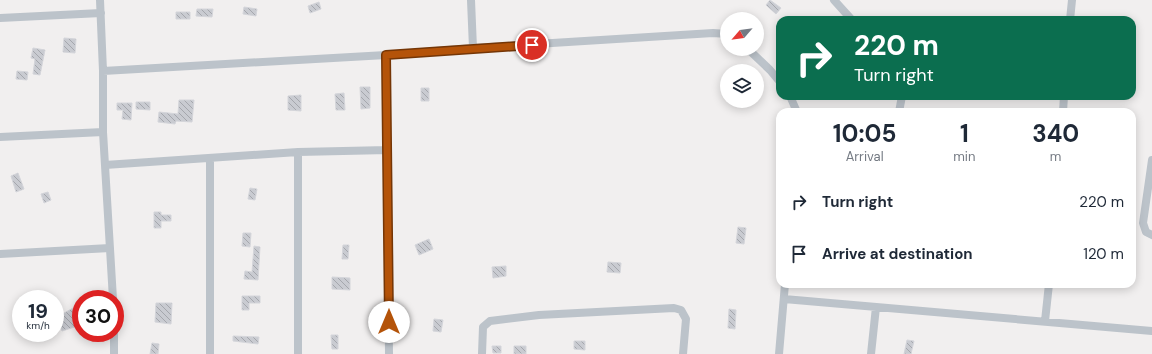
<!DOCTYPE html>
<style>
:root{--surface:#fff;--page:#f6f6f7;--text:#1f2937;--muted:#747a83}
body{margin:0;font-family:"DM Sans",sans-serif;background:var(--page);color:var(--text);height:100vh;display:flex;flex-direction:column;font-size:15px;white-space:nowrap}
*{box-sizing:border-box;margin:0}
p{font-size:13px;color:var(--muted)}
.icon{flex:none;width:22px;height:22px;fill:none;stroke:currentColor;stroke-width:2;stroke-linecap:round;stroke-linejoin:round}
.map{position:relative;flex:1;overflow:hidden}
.side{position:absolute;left:776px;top:108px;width:360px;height:180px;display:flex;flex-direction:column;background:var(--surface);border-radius:12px;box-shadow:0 2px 10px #0003}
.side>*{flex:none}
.guide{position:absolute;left:776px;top:16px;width:360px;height:84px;border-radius:12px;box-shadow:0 2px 10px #0003;background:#0b6e4f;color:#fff;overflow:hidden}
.needle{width:26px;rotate:242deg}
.fabs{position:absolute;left:720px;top:12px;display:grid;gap:8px}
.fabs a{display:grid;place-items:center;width:44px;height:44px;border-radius:50%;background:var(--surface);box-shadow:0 2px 10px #0003;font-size:20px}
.speed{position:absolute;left:12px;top:290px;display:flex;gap:8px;font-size:20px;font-weight:700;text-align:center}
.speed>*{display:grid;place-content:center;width:52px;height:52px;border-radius:50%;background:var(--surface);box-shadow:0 2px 10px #0003;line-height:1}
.speed small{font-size:10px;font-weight:400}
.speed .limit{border:6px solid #d22;background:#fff;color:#111}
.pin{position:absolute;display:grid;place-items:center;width:34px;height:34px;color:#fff;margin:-17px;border:2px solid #fff;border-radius:50%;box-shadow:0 1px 4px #0007}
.me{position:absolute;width:44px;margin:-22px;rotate:0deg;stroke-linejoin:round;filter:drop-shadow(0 0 3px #0008)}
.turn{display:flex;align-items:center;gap:14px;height:84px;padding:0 12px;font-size:18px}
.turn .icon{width:52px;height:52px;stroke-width:2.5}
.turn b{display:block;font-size:28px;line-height:34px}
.eta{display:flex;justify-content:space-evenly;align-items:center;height:68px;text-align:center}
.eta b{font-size:24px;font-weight:700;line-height:28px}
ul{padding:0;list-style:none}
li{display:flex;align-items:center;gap:12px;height:52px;padding:0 12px}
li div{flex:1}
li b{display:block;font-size:15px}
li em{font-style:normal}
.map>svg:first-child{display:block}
</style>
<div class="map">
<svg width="1152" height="354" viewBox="0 0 1152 354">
<defs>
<pattern id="building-back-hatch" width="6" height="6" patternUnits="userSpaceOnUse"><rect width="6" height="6" fill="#c9cbd1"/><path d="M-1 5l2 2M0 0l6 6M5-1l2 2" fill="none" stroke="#a5a7ad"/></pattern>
</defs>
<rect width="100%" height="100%" fill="#f1efef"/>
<path fill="url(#building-back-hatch)" stroke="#d4d5da" d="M770,0L781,8L776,14L766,5Z
M319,2L321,9L310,13L308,6Z
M244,7L257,9L256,16L243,14Z
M197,9H213L212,17L196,16Z
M176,12H190V19H176Z
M64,38L76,39L75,53L63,52Z
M33,48L45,50L40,75L33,74L35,59L31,58Z
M17,71L28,72L27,80L16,79Z
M360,87H370V108L361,109Z
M421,88H429V101H421Z
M344,93L345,110H336L335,94Z
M301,95V111L288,110V96Z
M179,100H194L192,122L176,121L175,124L158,122L159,112L178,114Z
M136,102H150V110L136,109Z
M117,103H132L131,120L122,119L123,110H117Z
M18,173L24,189L16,192L11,176Z
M250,188L257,189L255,200L248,199Z
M48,192L51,200L44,203L41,194Z
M154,212H161V215H171V221H161V228H154Z
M738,227L746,228L744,244L736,243Z
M243,233H251L250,247L242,246Z
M429,239L433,249L419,255L415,245Z
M343,245H349L348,259H342Z
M254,246L260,247L258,280L244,279L245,271L252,272Z
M608,262L621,263L620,273L607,272Z
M506,266V276L493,278L492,267Z
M332,277L350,278V290L332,289Z
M242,296H260V303H249V310H242Z
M156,303H172L171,324L155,322Z
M75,307L81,325L62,331L57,317Z
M729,309L736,310L735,329L728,328Z
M434,319L443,320L441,332L433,331Z
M331,335H338V349H332Z
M233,336L259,337L258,344L233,341Z
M907,340L914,341L911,354H904Z
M574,341H585V350L574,349Z
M152,343L159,344L158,354H150Z
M492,346H501V353H493Z
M514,346H526V354H514Z"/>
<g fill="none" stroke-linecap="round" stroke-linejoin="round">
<path stroke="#bcc3ca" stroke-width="8" d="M100,0L103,71V132L113,299
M471,0L473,48
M834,0L852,20
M0,18L101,13
M1070,20L1072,0
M748,49L770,70L780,82
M386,55L389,354
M103,71L386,55L473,48L713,33L727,34
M790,96L797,112
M899,112L902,96
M1063,112L1064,96
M0,137L103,132
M298,152V354
M1152,160L1143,223L1146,232L1152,235
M105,165L298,152L388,150
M0,254L110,248
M784,299L1152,331
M1045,321L1049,284
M114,333V354
M210,354V158
M482,354L483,327L490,321L539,315L674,308L681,310L686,319L683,354
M779,354L785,284
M871,354L876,307"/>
</g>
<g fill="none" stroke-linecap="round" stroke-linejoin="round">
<g stroke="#753606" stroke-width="10">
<path id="route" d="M389,322L386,55L532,45"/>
</g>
<use href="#route" stroke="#b45309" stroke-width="7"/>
</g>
</svg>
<div class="fabs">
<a><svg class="needle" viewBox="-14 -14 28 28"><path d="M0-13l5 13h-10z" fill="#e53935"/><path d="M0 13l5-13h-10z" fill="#747a83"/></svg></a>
<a><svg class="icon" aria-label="layers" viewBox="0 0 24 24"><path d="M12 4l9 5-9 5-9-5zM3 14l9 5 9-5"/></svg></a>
</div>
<div class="speed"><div>19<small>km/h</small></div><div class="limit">30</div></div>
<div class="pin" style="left:532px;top:45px;background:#d93025"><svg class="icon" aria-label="arrive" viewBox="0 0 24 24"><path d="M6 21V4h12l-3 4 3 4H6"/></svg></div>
<svg class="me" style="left:389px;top:322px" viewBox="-20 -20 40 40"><circle r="19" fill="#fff"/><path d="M0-13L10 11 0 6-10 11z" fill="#b45309"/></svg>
<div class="guide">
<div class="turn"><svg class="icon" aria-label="right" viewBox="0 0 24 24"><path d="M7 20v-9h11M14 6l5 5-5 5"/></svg><div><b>220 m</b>Turn right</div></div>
</div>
<section class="side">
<div class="eta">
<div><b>10:05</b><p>Arrival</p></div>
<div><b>1</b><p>min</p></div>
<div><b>340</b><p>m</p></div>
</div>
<ul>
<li><svg class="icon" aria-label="right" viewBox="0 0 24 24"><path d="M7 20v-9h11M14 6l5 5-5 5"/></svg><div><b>Turn right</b></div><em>220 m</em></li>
<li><svg class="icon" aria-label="arrive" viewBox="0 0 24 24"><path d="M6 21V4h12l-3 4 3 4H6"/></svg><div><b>Arrive at destination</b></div><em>120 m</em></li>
</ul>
</section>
</div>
